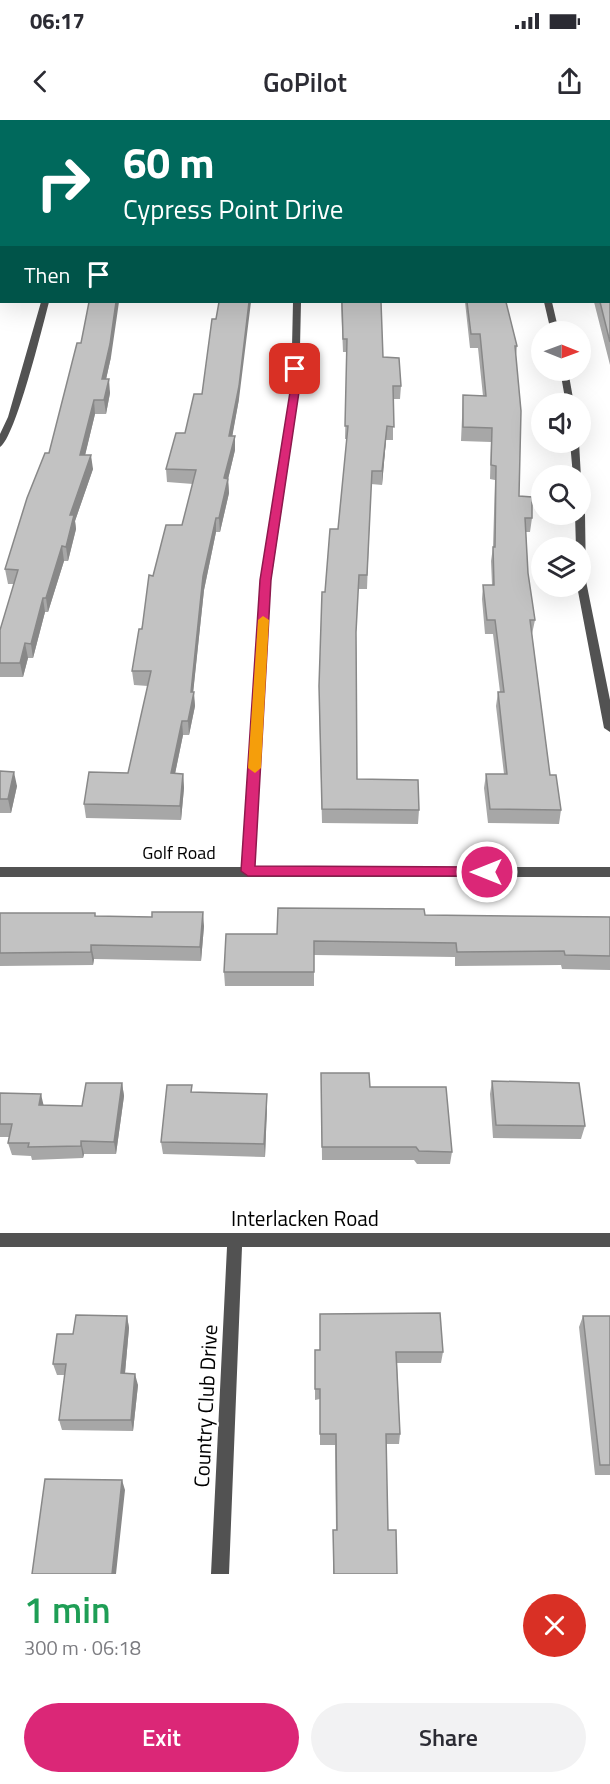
<!DOCTYPE html>
<meta charset="utf-8">
<style>
:root{--surface:#fff;--page:#f2f2f3;--text:#2b2b33;--muted:#7c7c81;--accent:#db2777}
body{margin:0;font-family:"Titillium Web",sans-serif;background:var(--page);color:var(--text);height:100vh;display:flex;flex-direction:column;font-size:22px;white-space:nowrap}
*{box-sizing:border-box;margin:0}
p{font-size:20px;color:var(--muted)}
.icon{flex:none;width:33px;height:33px;fill:none;stroke:currentColor;stroke-width:2;stroke-linecap:round;stroke-linejoin:round}
.map{position:relative;height:1454px;overflow:hidden}
.details{display:flex;flex-direction:column;background:var(--surface);flex:1}
.details>*{flex:none}
.hud{position:absolute;left:0px;top:0px;width:610px;height:183px;box-shadow:0 6px 24px #0002;background:#00695c;color:#fff;overflow:hidden}
.needle{width:39px;rotate:91deg}
.controls{position:absolute;left:531px;top:201px;display:grid;gap:12px}
.controls a{display:grid;place-items:center;width:60px;height:60px;border-radius:50%;background:var(--surface);box-shadow:0 6px 24px #0002;font-size:30px}
.pin{position:absolute;display:grid;place-items:center;width:51px;height:51px;color:#fff;margin:-26px;border-radius:12px;box-shadow:0 3px 9px #0006}
.me{position:absolute;width:66px;margin:-33px;rotate:270deg;stroke-linejoin:round;filter:drop-shadow(0 0 4px #0008)}
.turn{display:flex;align-items:center;gap:21px;height:126px;padding:0 24px;font-size:27px}
.turn .icon{width:78px;height:78px;stroke-width:2.5}
.turn b{display:block;font-size:42px;line-height:51px}
.then{display:flex;align-items:center;height:57px;padding:0 24px;background:#0003;gap:12px;font-size:22px}
.round{display:grid;place-items:center;flex:none;width:63px;height:63px;border-radius:32px;background:var(--page)}
.headline{display:flex;align-items:center;justify-content:space-between;height:102px;padding:0 24px}
h1{font-size:36px;font-weight:600;line-height:45px;color:#1e9e55}
.action{display:flex;gap:12px;margin-top:auto;padding:12px 24px}
.action a{flex:1;height:69px;border-radius:36px;background:var(--accent);color:#fff;font-size:24px;font-weight:600;line-height:69px;text-align:center}
.action a+a{background:var(--page);color:var(--text)}
.status{display:flex;justify-content:space-between;align-items:center;height:42px;padding:0 30px;background:var(--surface);direction:ltr}
.status svg{height:16px;fill:currentColor}
header{display:flex;justify-content:space-between;align-items:center;height:78px;padding:0 24px;background:var(--surface);font-size:27px;font-weight:600}
.map>svg:first-child{display:block}
</style>
<div class="status"><b>06:17</b><svg viewBox="0 0 49 12"><path d="M0 12V9h3v3zM5 12V6h3v6zM10 12V3h3v9zM15 12V0h3v12zM26 1h20v11H26zM47 4h2v5h-2z"/></svg></div>
<header><svg class="icon" aria-label="back" viewBox="0 0 24 24"><path d="M15 5l-7 7 7 7"/></svg>GoPilot<svg class="icon" aria-label="share" viewBox="0 0 24 24"><path d="M12 15V3M7 8l5-5 5 5M5 13v7h14v-7"/></svg></header>
<div class="map">
<svg width="610" height="1454" viewBox="0 0 610 1454">
<rect width="100%" height="100%" fill="#fff"/>
<g fill="none" stroke-linecap="round" stroke-linejoin="round">
<g stroke="#dbdbdb" stroke-width="3">
<path id="trunk" d="M0,22H2V28H0Z
M609,24H610V30H609Z
M0,41H2V47H0Z
M609,44H610V50H609Z"/>
</g>
<path fill="#525252" fill-rule="evenodd" d="M0,150H2V154H0Z
M609,153H610V157H609Z
M41,182H49C43,205 15,319 0,327V314L8,297Z
M293,182H301L299,272L271,461L254,747H610V757H0V747H242L261,461L291,272Z
M544,182H552L559,212H551Z
M560,250H568L574,284H566Z
M570,322H579L581,358L580,356H573Z
M580,391L585,394L586,461L610,580V612L604,608L577,466H580V428H576L575,394H580Z
M0,1113H610V1127H242L229,1454H211L227,1127H0Z"/>
<use href="#trunk" fill="#000" fill-rule="evenodd"/>
</g>
<path fill="#a7a7a7" d="M610,164V245L594,182H609Z
M341,182H381L383,237L401,266L400,279H393V320H386L382,365L371,364L367,469H358L356,514L357,659L419,690L418,704L322,703L319,580L325,472L338,409L347,319H345L347,232H343Z
M465,182H506L517,226L516,235L519,376L532,398L530,412H526L528,453L535,500L532,514L550,655L561,690L559,704L488,703L484,668L486,654H504L496,586L498,572H500L493,514H485L482,479L483,465H492L491,441L493,427L495,360L490,359L491,322L461,321L463,275L483,276L478,228H470Z
M216,199L239,279L232,316L235,330L228,359L229,373L220,412H216L204,470L193,572L195,586L189,615H183L175,654H183L184,668L181,700L86,698L84,684L128,653L148,566L134,565L132,551L153,456L182,405L193,364L167,362L166,349L185,313L202,274Z
M111,237L106,259L110,273L106,294H95L85,335L93,349L75,401L76,409L68,441H64L48,492H45L33,538H28L23,557H0V510L14,464H8L5,449L49,333Z
M0,651L17,666L11,693H0Z
M0,793L95,796L204,806L201,841L94,839L93,845L0,846Z
M425,795L610,797V850L562,849L561,845L455,846V837L314,835V866H225L224,852L277,814Z
M321,953L370,967L452,1032L450,1044H417L414,1040H322Z
M492,961L585,1006L581,1019L493,1018L490,974Z
M122,963L124,976L116,1034H84L83,1038L32,1040L31,1036L12,1035L8,1023L9,1017H0V973L44,985L82,986Z
M193,972L267,974V987L265,1037L163,1034L161,1022Z
M320,1194L443,1232L441,1243H397L400,1314L399,1324H386L388,1410L397,1454H333V1410H336L335,1325H320V1279L315,1280V1230H320Z
M127,1196L129,1208L125,1253L138,1265L133,1311L62,1310L59,1300L65,1255H57L53,1244L73,1214Z
M583,1196H610V1355H595L579,1207Z"/>
<path fill="#888" d="M116,182H119L111,237L103,273L102,259Z
M249,182H251L239,279L230,329L229,316Z
M109,259L110,273L106,294L104,280Z
M94,280L95,294L82,348L80,335Z
M387,306L386,320L382,365V351Z
M235,316V330L225,372L224,358Z
M91,335L93,349L75,401L76,409L68,441L66,427L70,395Z
M228,359L229,373L220,412L219,398Z
M216,398V412L204,470L193,574L194,572L195,586L189,615L188,601L203,456Z
M62,426L64,441L48,492L46,478Z
M43,478L45,492L33,538L31,524Z
M25,523L28,538L23,557L20,543Z
M182,601L183,615L172,668L171,653Z
M14,652L17,666L11,693L8,679Z
M183,654L184,668L181,700L180,686Z
M203,792L204,806L201,841L200,827Z
M91,825L94,839L93,845L91,832Z
M122,963L124,976L116,1034L114,1022Z
M41,974L44,987L39,985Z
M267,974V987L265,1037L264,1024Z
M81,1021L84,1034L83,1038L81,1026Z
M127,1196L129,1208L124,1264L121,1253Z
M135,1254L138,1265L133,1311L131,1300Z
M122,1360L125,1370L116,1454H112Z"/>
<path fill="#c2c2c2" stroke="#888" stroke-width="1.5" d="M609,164H610V222L600,182H609Z
M89,182H116L110,224L102,259H109L104,280H94L80,335H91L70,395H74L66,427L62,426L46,478H43L31,524L25,523L20,543H0V510L18,450L5,449L27,378L45,333H49L77,223H81Z
M219,182H249L239,266L229,316H235L224,358L228,359L219,398H216L203,456L191,572H194L188,601H182L171,653L183,654L180,686L84,684L89,652L128,653L151,551H132L139,509H142L149,455L153,456L166,405H182L196,350L166,349L176,313H185L194,274H202L212,199H216Z
M342,182H381L383,237L399,238L401,266H393L394,307L387,306L382,351H372L367,455H359L356,512L357,659L418,660L419,690L322,689L319,566L322,472H325L330,409H338L348,306H345L347,219H343Z
M467,182H506L517,226H515L521,291L519,376L532,377V398H525L528,453L535,500H530L550,655H556L561,690L490,689L486,654H507L498,572H504L495,500H487L483,465H494L493,427H495L496,346L491,345L492,308L463,307V275L486,276L480,214H471Z
M0,651L14,652L8,679H0Z
M278,788L424,789L425,795L610,797V836L565,835L564,831L457,832L456,823L314,821V852H224L226,814H277Z
M152,792H203L200,827L91,825V832L0,833V793H95V796L152,797Z
M321,953H369L370,967H446L452,1032L419,1031L416,1027H322Z
M492,961L579,963L585,1006L496,1005Z
M86,963H122L114,1022L81,1021V1026L28,1027L29,1023H8L12,1004H0V973L41,974L39,985L82,986Z
M167,965H192L191,972L267,974L264,1024L161,1022Z
M440,1193L443,1232H396L400,1314H386L388,1410H396L397,1454H334L333,1410H337L336,1314H320V1269H315V1230H320V1194Z
M76,1195L127,1196L121,1253L135,1254L131,1300H59L66,1244H53L57,1214H73Z
M583,1196H610V1345H600Z
M45,1359L122,1360L112,1454H32Z"/>
<path fill="#db2777" stroke="#8e194d" stroke-width="1.5" d="M295,246L300,249L299,272L271,460L255,746L487,747L494,752L492,756H248L241,751L260,460L290,272V249Z"/>
<path fill="#f59e0b" d="M263,496L269,500L261,648L255,653L248,648L258,500Z"/>
<g text-anchor="middle" stroke-width="4.5" stroke-linejoin="round" paint-order="stroke">
<g font-size="18" fill="#000" stroke="#fff">
<text x="179" y="739">Golf Road</text>
</g>
<g font-size="21" fill="#000" stroke="#fff">
<text x="305" y="1106">Interlacken Road</text>
<text transform="translate(206 1286) rotate(-87)" y="7">Country Club Drive</text>
</g>
</g>
</svg>
<div class="controls">
<a><svg class="needle" viewBox="-14 -14 28 28"><path d="M0-13l5 13h-10z" fill="#e53935"/><path d="M0 13l5-13h-10z" fill="#7c7c81"/></svg></a>
<a><svg class="icon" aria-label="sound" viewBox="0 0 24 24"><path d="M4 9h4l5-4v14l-5-4H4zM17 9q2 3 0 6"/></svg></a>
<a><svg class="icon" aria-label="search" viewBox="0 0 24 24"><circle cx="10" cy="10" r="6"/><path d="M15 15l6 6"/></svg></a>
<a><svg class="icon" aria-label="layers" viewBox="0 0 24 24"><path d="M12 4l9 5-9 5-9-5zM3 14l9 5 9-5"/></svg></a>
</div>
<div class="pin" style="left:295px;top:249px;background:#d93025"><svg class="icon" aria-label="arrive" viewBox="0 0 24 24"><path d="M6 21V4h12l-3 4 3 4H6"/></svg></div>
<svg class="me" style="left:487px;top:752px" viewBox="-20 -20 40 40"><circle r="17" fill="#db2777" stroke="#fff" stroke-width="3"/><path d="M0-11L8 9 0 5-8 9z" fill="#fff"/></svg>
<div class="hud">
<div class="turn"><svg class="icon" aria-label="right" viewBox="0 0 24 24"><path d="M7 20v-9h11M14 6l5 5-5 5"/></svg><div><b>60 m</b>Cypress Point Drive</div></div>
<div class="then">Then<svg class="icon" aria-label="arrive" viewBox="0 0 24 24"><path d="M6 21V4h12l-3 4 3 4H6"/></svg></div>
</div>
</div>
<section class="details">
<div class="headline"><div><h1>1 min</h1><p>300 m · 06:18</p></div><a class="round" style="background:#d93025;color:#fff"><svg class="icon" aria-label="close" viewBox="0 0 24 24"><path d="M6 6l12 12M18 6L6 18"/></svg></a></div>
<div class="action"><a>Exit</a><a>Share</a></div>
</section>
